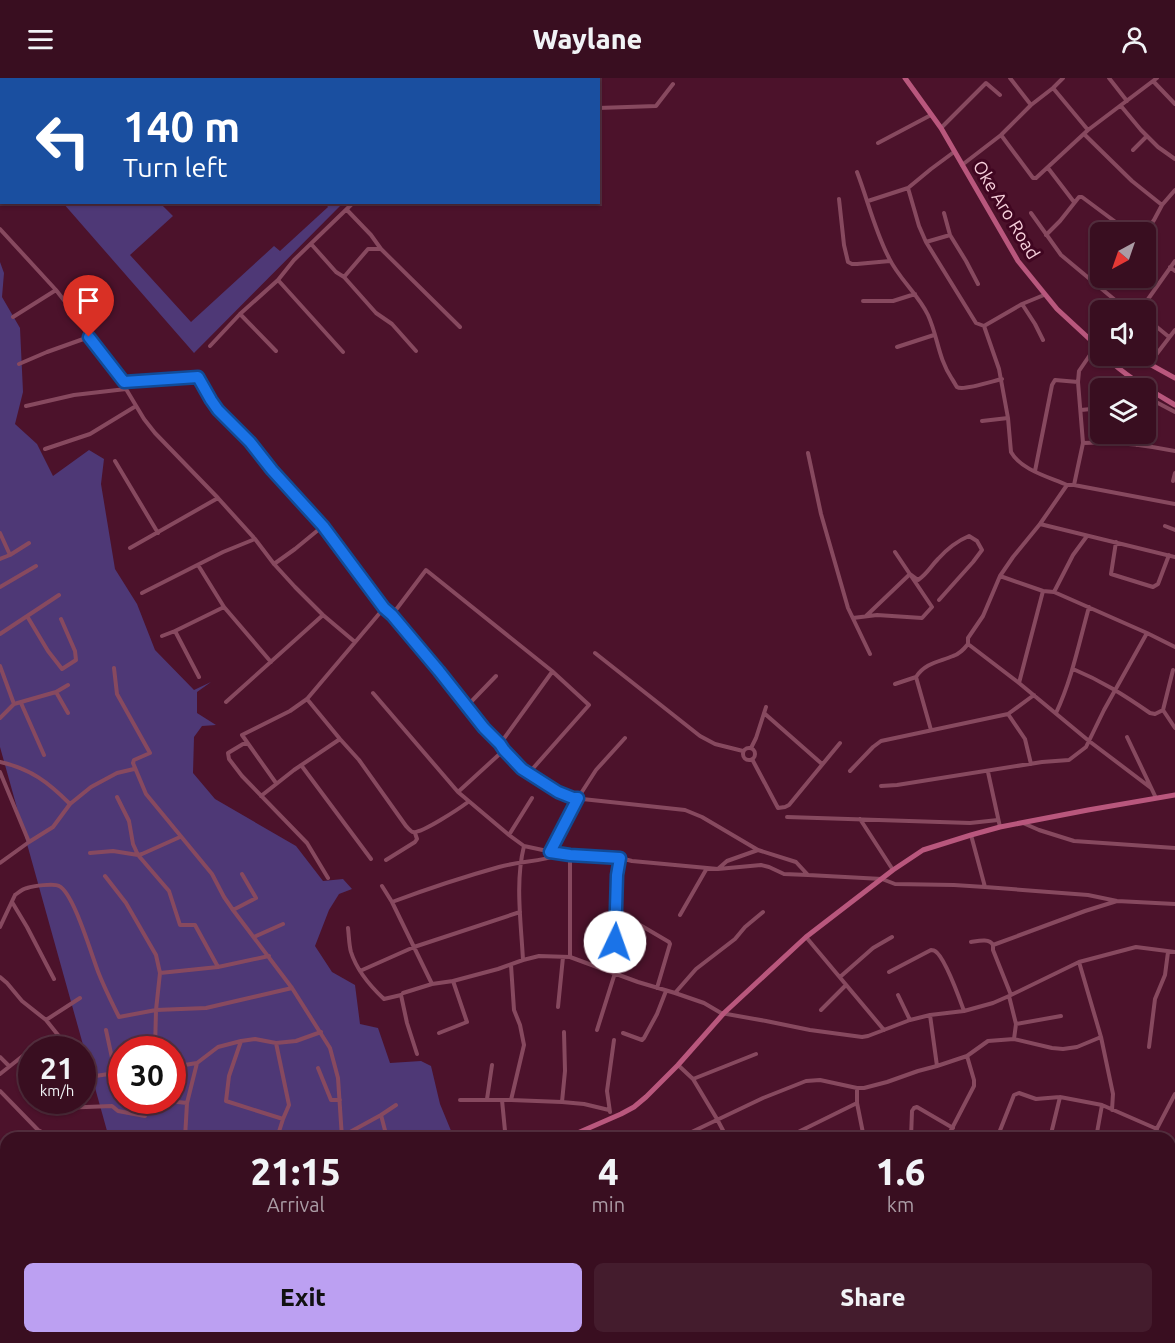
<!DOCTYPE html>
<style>
:root{--surface:#390e20;--page:#441c2d;--text:#f1f3f6;--muted:#ab9ca5;--line:#532e3e;--accent:#bca0f2}
body{margin:0;font-family:Ubuntu,sans-serif;background:var(--page);color:var(--text);height:100vh;display:flex;flex-direction:column;font-size:22px;white-space:nowrap}
*{box-sizing:border-box;margin:0}
p{font-size:20px;color:var(--muted)}
.icon{flex:none;width:33px;height:33px;fill:none;stroke:currentColor;stroke-width:2;stroke-linecap:round;stroke-linejoin:round}
.map{position:relative;flex:1;overflow:hidden}
.sheet{position:absolute;left:0px;top:1054px;width:1176px;height:212px;display:flex;flex-direction:column;background:var(--surface);border-radius:18px 18px 0 0;box-shadow:0 2px 4px #0004,0 0 0 2px var(--line)}
.sheet>*{flex:none}
.banner{position:absolute;left:0px;top:0px;width:600px;height:126px;box-shadow:0 2px 4px #0004,0 0 0 2px var(--line);background:#1a4fa0;color:#fff;overflow:hidden}
.needle{width:39px;rotate:220deg}
.tools{position:absolute;left:1090px;top:144px;display:grid;gap:12px}
.tools a{display:grid;place-items:center;width:66px;height:66px;border-radius:9px;background:var(--surface);box-shadow:0 2px 4px #0004,0 0 0 2px var(--line);font-size:30px}
.speed{position:absolute;left:18px;top:958px;display:flex;gap:12px;font-size:30px;font-weight:700;text-align:center}
.speed>*{display:grid;place-content:center;width:78px;height:78px;border-radius:50%;background:var(--surface);box-shadow:0 2px 4px #0004,0 0 0 2px var(--line);line-height:1}
.speed small{font-size:15px;font-weight:400}
.speed .limit{border:9px solid #d22;background:#fff;color:#111}
.pin{position:absolute;display:grid;place-items:center;width:51px;height:51px;color:#fff;margin:-62px -26px;border-radius:50% 50% 50% 0;rotate:-45deg;box-shadow:0 0 6px #0007}
.pin .icon{rotate:45deg}
.me{position:absolute;width:66px;margin:-33px;rotate:3deg;stroke-linejoin:round;filter:drop-shadow(0 0 4px #0008)}
.turn{display:flex;align-items:center;gap:21px;height:126px;padding:0 24px;font-size:27px}
.turn .icon{width:78px;height:78px;stroke-width:2.5}
.turn b{display:block;font-size:42px;line-height:51px}
.eta{display:flex;justify-content:space-evenly;align-items:center;height:102px;text-align:center}
.eta b{font-size:36px;font-weight:800;line-height:42px}
.button{display:flex;gap:12px;margin-top:auto;padding:12px 24px}
.button a{flex:1;height:69px;border-radius:9px;background:var(--accent);color:#111;font-size:24px;font-weight:800;line-height:69px;text-align:center}
.button a+a{background:var(--page);color:var(--text)}
header{display:flex;justify-content:space-between;align-items:center;height:78px;padding:0 24px;background:var(--surface);font-size:27px;font-weight:800}
.map>svg:first-child{display:block}
</style>
<header><svg class="icon" aria-label="menu" viewBox="0 0 24 24"><path d="M4 6h16M4 12h16M4 18h16"/></svg>Waylane<svg class="icon" aria-label="person" viewBox="0 0 24 24"><circle cx="12" cy="8" r="4"/><path d="M4 21q1-7 8-7t8 7"/></svg></header>
<div class="map">
<svg width="1175" height="1265" viewBox="0 0 1175 1265">
<rect width="100%" height="100%" fill="#4c122b"/>
<path fill="#4e3876" fill-rule="evenodd" d="M63,125H160L173,138L130,177L191,244L274,168L280,173L328,129L325,125H343L194,275Z
M0,184L4,195L2,219L20,250L23,314L15,346L37,366L53,398L89,372L104,381L101,406L115,491L137,526L155,572L194,612L211,604L197,614V635L216,647L202,648L194,659L193,695L215,721L296,768L323,803L343,801L352,811L339,816L329,832L315,868L332,894L355,907L360,946L378,950L390,985L421,983L431,988L440,1026L454,1060H109L0,669ZM122,972H172V1023H122Z
M164,1260H452L454,1265H165Z"/>
<g fill="none" stroke-linecap="round" stroke-linejoin="round">
<path stroke="#87495f" stroke-width="4" d="M98,0L100,2
M245,0L247,2
M394,0L396,2
M549,0L550,2
M588,0V2
M1010,0L1031,27
M1109,0L1127,23
M40,2L43,0
M146,2L148,0
M313,2L315,0
M1153,3L1175,26
M1053,10L1088,52
M0,19L2,18
M1121,28L1141,52L1158,69L1175,81
M598,30L656,28L673,6
M941,50L986,5L1000,17
M1084,56L1132,103L1162,127
M0,57L2,59
M1001,57L1033,100H1036L1088,52L1157,0
M0,65L2,64
M878,65L931,37
M1133,72L1147,58
M954,74L931,91L908,110L919,148L926,164L976,245L984,248L999,291L1008,340L1011,374C1021,392 1049,399 1067,407H1074L1175,426
M962,87L1001,57L1031,27L1053,10L1063,0
M1048,90L1074,124
M857,94C868,123 875,153 889,180C899,201 918,216 928,237C938,259 938,280 952,301C953,302 956,308 957,309C963,313 993,303 1002,301
M839,121L844,167L848,184L852,186H857L890,183
M868,123L908,110
M347,132L371,157L381,171
M944,135L950,157L966,183L978,206
M1031,135L1061,177L1127,232
M0,151L56,212L70,230L89,259L124,304L126,311L144,341L155,355L218,420L255,461L274,486L295,509L323,537L355,564
M1145,154L1154,142L1162,127L1175,112
M1046,157L1060,143L1079,119H1082L1129,154
M926,164L950,157
M312,167L336,194L344,199L376,235L392,246L416,273
M1170,189L1175,193
M344,199L368,171H381L460,249
M278,202L343,274
M863,223H893L915,216
M1022,226L1035,246L1043,262
M1136,232L1146,224L1175,183
M240,236L276,273
M13,239L56,212
M1146,240L1169,259
M984,248L1022,226L1044,217
M210,268L240,236L278,202L294,182L354,124
M897,269L934,257
M19,286L47,274L89,259
M1149,286L1175,252
M1122,303L1134,310
M124,304L198,299L211,323L218,332L250,364L272,392L323,448L384,530L392,537L439,593L484,650L500,666L504,672L522,691L558,714L573,720L685,732L702,739L758,772
M1146,318L1156,324
M26,328L74,317L126,311
M1081,332L1101,330
M1146,342L1148,340L1156,324L1175,334
M982,343L1008,340
M1083,365C1114,363 1145,367 1175,373
M1137,367L1141,356
M45,371L90,356L136,328
M808,375L821,436L848,530L870,576
M115,383L158,455
M1035,393L1052,307L1055,302L1078,304
M1173,403L1175,395
M1074,407L1083,365L1078,304L1079,293L1096,268
M1040,446L1175,479
M1165,448L1175,452
M0,455L10,477
M1116,464L1111,496L1153,509L1158,506L1169,477
M130,470L218,420
M0,481L10,477L29,465
M274,486L295,471L323,448
M198,487L224,529L271,584
M1000,498L1043,513L1054,514L1147,555L1175,569
M0,509L36,488
M1054,514L1073,477L1087,458
M142,515L223,474L255,461
M392,537L426,492L552,593L589,627L528,696
M27,538L48,573L62,591L76,582L75,573L61,541
M866,538L910,496L918,502C927,496 931,488 938,481C947,471 957,463 969,458L977,463L982,472L973,484L939,522
M853,540L877,537L922,540L932,529L895,474
M175,553L199,599
M0,556L59,517
M162,558L175,553L224,529
M968,566L1019,605L1089,663L1151,710
M595,575L700,658L715,666L743,673
M0,588L14,626
M114,590L117,616L150,675L134,682L133,685L146,716L212,796L224,819L233,832L292,910L330,970L338,1000L342,1060
M1073,591C1102,603 1124,617 1150,635L1155,636L1163,632
M1173,592L1163,632L1175,650
M916,599L931,652
M1019,605L1043,513
M895,606L916,599C925,585 939,584 953,578C960,576 964,571 968,566V560L983,538L1000,498L1013,479L1040,446L1067,407
M56,614L68,635
M373,615L458,714L509,757L524,768L566,777L620,780L632,783L718,791L761,787L769,789L784,796L808,797
M307,621L340,661L359,682L406,748C407,749 411,754 413,754C421,756 460,730 468,724
M226,624L323,537
M21,625L44,677
M467,628L496,598
M764,635L822,686
M1056,635C1072,601 1079,565 1089,529
M1008,636L1025,661L1031,686
M0,640L14,626L56,614L68,607
M1127,659L1156,720
M248,666H243L228,675L229,681L242,698L307,765L328,800
M500,666L552,594
M743 676a6 6 0 1 1 12 0a6 6 0 1 1-12 0Z
M751,670L756,660L766,629
M752,681L778,730L785,729L789,727L840,665
M0,684C31,691 48,704 70,726
M301,687L371,781
M850,693L873,669L881,663L1008,636L1034,617
M0,694L29,764
M988,694L1000,749
M276,705L242,657L290,633L307,621L384,530
M881,708L897,707L1042,684L1069,682L1086,669L1104,632L1147,555
M458,714L504,672
M261,718L294,692L340,661
M117,719L129,743L133,766L138,777L169,813L180,847H195L218,889
M787,739L970,745L998,742
M860,741L893,792
M1023,745L1039,752L1074,763L1175,770
M509,757L532,720
M971,757L985,809
M551,774L578,720L596,692L625,660
M90,775L113,773L138,777L142,776L180,759
M386,782L415,764L417,761L415,755
M0,785L29,764L53,749L70,726L91,709L117,695L134,691
M719,790L727,783L758,772L796,784L808,797L882,801L895,806L954,807L985,809L1088,817L1117,823L1175,826
M105,798L126,825L156,877L160,895L156,932L155,972
M382,808L392,824L432,906
M12,824L27,849L54,901
M392,824C427,811 463,799 499,789C520,783 541,784 562,776
M233,832L256,820L242,796
M680,837L707,790
M635,844L669,864L670,866L657,910
M0,849L15,817C18,815 22,811 27,810C33,808 54,805 59,808C74,815 92,879 99,896C105,911 112,925 119,939L156,932L206,930L292,910
M348,850C349,858 349,867 351,874C357,893 370,908 384,921L401,917L407,945L417,976
M254,859L283,846
M806,859L884,952
M971,864C978,863 989,860 993,867L1085,833L1117,823
M993,867V872L1011,917
M570,879V777
M523,882C521,844 515,804 524,768
M1079,884L1101,959L1113,1016L1112,1032
M604,891L615,864L617,803L620,780
M360,893L414,869L520,834
M889,894L931,872C932,872 934,872 935,873C945,879 960,922 964,933
M160,895L218,889L269,878
M0,899L7,905L22,923L46,942L70,972
M840,899L873,870L892,859
M403,915L432,906L453,903L498,891L523,882L539,878L570,879L638,904L675,915L704,925L721,935L766,943L810,952L862,959L868,958L910,942L930,937L964,933L993,925L1009,918L1079,884L1136,869L1175,874
M675,915L696,891L735,861L745,849L763,834
M898,917L910,942
M1009,918L1016,946L1014,961
M558,929L563,879
M821,932L846,907
M930,937L937,988
M46,942L80,920
M1016,946L1061,938
M106,952L115,994
M597,952L615,895
M439,955L467,944L453,903
M623,955L642,962L644,960L657,936L666,913
M241,963L229,998L226,1023L283,1041L277,1060
M276,965L289,1027L283,1041
M1149,969L1155,921L1165,897L1168,874
M0,979L9,988
M678,987L693,1001L717,1041L727,1060
M172,989L197,985L218,969L241,963L255,961L276,965L296,963L321,954
M318,990L331,1022H340
M0,996L29,973L32,975
M82,1000L122,994
M693,1001L756,976
M857,1010V1025L864,1060
M0,1013L38,1052L53,1060
M487,1021L492,987
M460,1022H511L562,1024L584,1026L609,1032
M502,1022L505,1053
M511,1022L524,967L520,947L514,932L511,887
M169,1023L187,1025
M47,1024L60,1030L112,1028L118,1033L145,1038L146,1023
M562,1024L565,993L564,954
M73,1029L75,1023
M610,1034L607,1013L614,962
M381,1037L387,1060
M279,1054L297,1060
M186,1057L197,1060
M185,1060L187,1025L197,985
M339,1060L381,1037L396,1027
M679,1060L763,1020L806,1003L820,1002L857,1010H864L887,1004L918,993L937,988L967,978L988,963L1014,961L1052,970L1063,971L1077,969L1101,959
M786,1060L857,1025
M911,1060L912,1033L914,1030L917,1029L953,1050
M947,1060L974,1008V1002L967,978
M997,1060L1014,1017L1019,1015L1036,1021L1060,1019L1102,1027L1157,1051
M1050,1060L1060,1019
M1096,1060L1102,1027
M1152,1060L1175,1016
M0,1111L6,1107
M0,1131L4,1151
M1170,1183L1173,1204L1170,1218
M0,1205L6,1195
M92,1260L98,1265
M262,1260L269,1265
M592,1260L594,1265
M705,1260V1265
M730,1260L731,1265
M764,1260H793L796,1262V1265
M844,1260V1265
M911,1260L919,1265
M1078,1260L1085,1265
M0,1264L5,1265
M160,1265L162,1260
M357,1265L359,1260
M480,1265L481,1260
M512,1265L513,1260
M660,1265V1260
M907,1265L911,1260
M959,1265L962,1260
M1012,1265L1015,1260
M1102,1265L1104,1260
M1161,1265L1162,1260"/>
<path stroke="#87495f" stroke-width="4.5" d="M226,2L228,0
M0,121H2"/>
<path stroke="#b9577d" stroke-width="5" d="M905,0L941,50L1018,183L1057,231L1096,267L1101,273
M1105,278C1125,298 1150,312 1175,327
M1135,278L1175,300
M566,1060L621,1036L634,1029L646,1019L678,987L724,935L806,859L893,792L923,772L971,757L1000,749L1088,732L1175,717
M203,1265L209,1260"/>
</g>
<g fill="none" stroke-linecap="round" stroke-linejoin="round">
<g stroke="#114b97" stroke-width="15">
<path id="route" d="M89,259L124,304L198,299L211,322L218,332L250,364L272,392L323,448L384,530L392,537L439,593L484,650L500,666L504,672L522,691L558,714L573,720H578L550,774L570,777L620,780L617,797L615,864"/>
</g>
<use href="#route" stroke="#1a73e8" stroke-width="10"/>
</g>
<g text-anchor="middle" stroke-width="6" stroke-linejoin="round" paint-order="stroke">
<g font-size="18" fill="#f8d2dd" stroke="#400621">
<text transform="translate(1006 132) rotate(59)" y="6">Oke Aro Road</text>
</g>
</g>
</svg>
<div class="tools">
<a><svg class="needle" viewBox="-14 -14 28 28"><path d="M0-13l5 13h-10z" fill="#e53935"/><path d="M0 13l5-13h-10z" fill="#ab9ca5"/></svg></a>
<a><svg class="icon" aria-label="sound" viewBox="0 0 24 24"><path d="M4 9h4l5-4v14l-5-4H4zM17 9q2 3 0 6"/></svg></a>
<a><svg class="icon" aria-label="layers" viewBox="0 0 24 24"><path d="M12 4l9 5-9 5-9-5zM3 14l9 5 9-5"/></svg></a>
</div>
<div class="speed"><div>21<small>km/h</small></div><div class="limit">30</div></div>
<div class="pin" style="left:89px;top:259px;background:#d93025"><svg class="icon" aria-label="arrive" viewBox="0 0 24 24"><path d="M6 21V4h12l-3 4 3 4H6"/></svg></div>
<svg class="me" style="left:615px;top:864px" viewBox="-20 -20 40 40"><circle r="19" fill="#fff"/><path d="M0-13L10 11 0 6-10 11z" fill="#1a73e8"/></svg>
<div class="banner">
<div class="turn"><svg class="icon" aria-label="left" viewBox="0 0 24 24"><path d="M17 20v-9H6M10 6l-5 5 5 5"/></svg><div><b>140 m</b>Turn left</div></div>
</div>
<section class="sheet">
<div class="eta">
<div><b>21:15</b><p>Arrival</p></div>
<div><b>4</b><p>min</p></div>
<div><b>1.6</b><p>km</p></div>
</div>
<div class="button"><a>Exit</a><a>Share</a></div>
</section>
</div>
